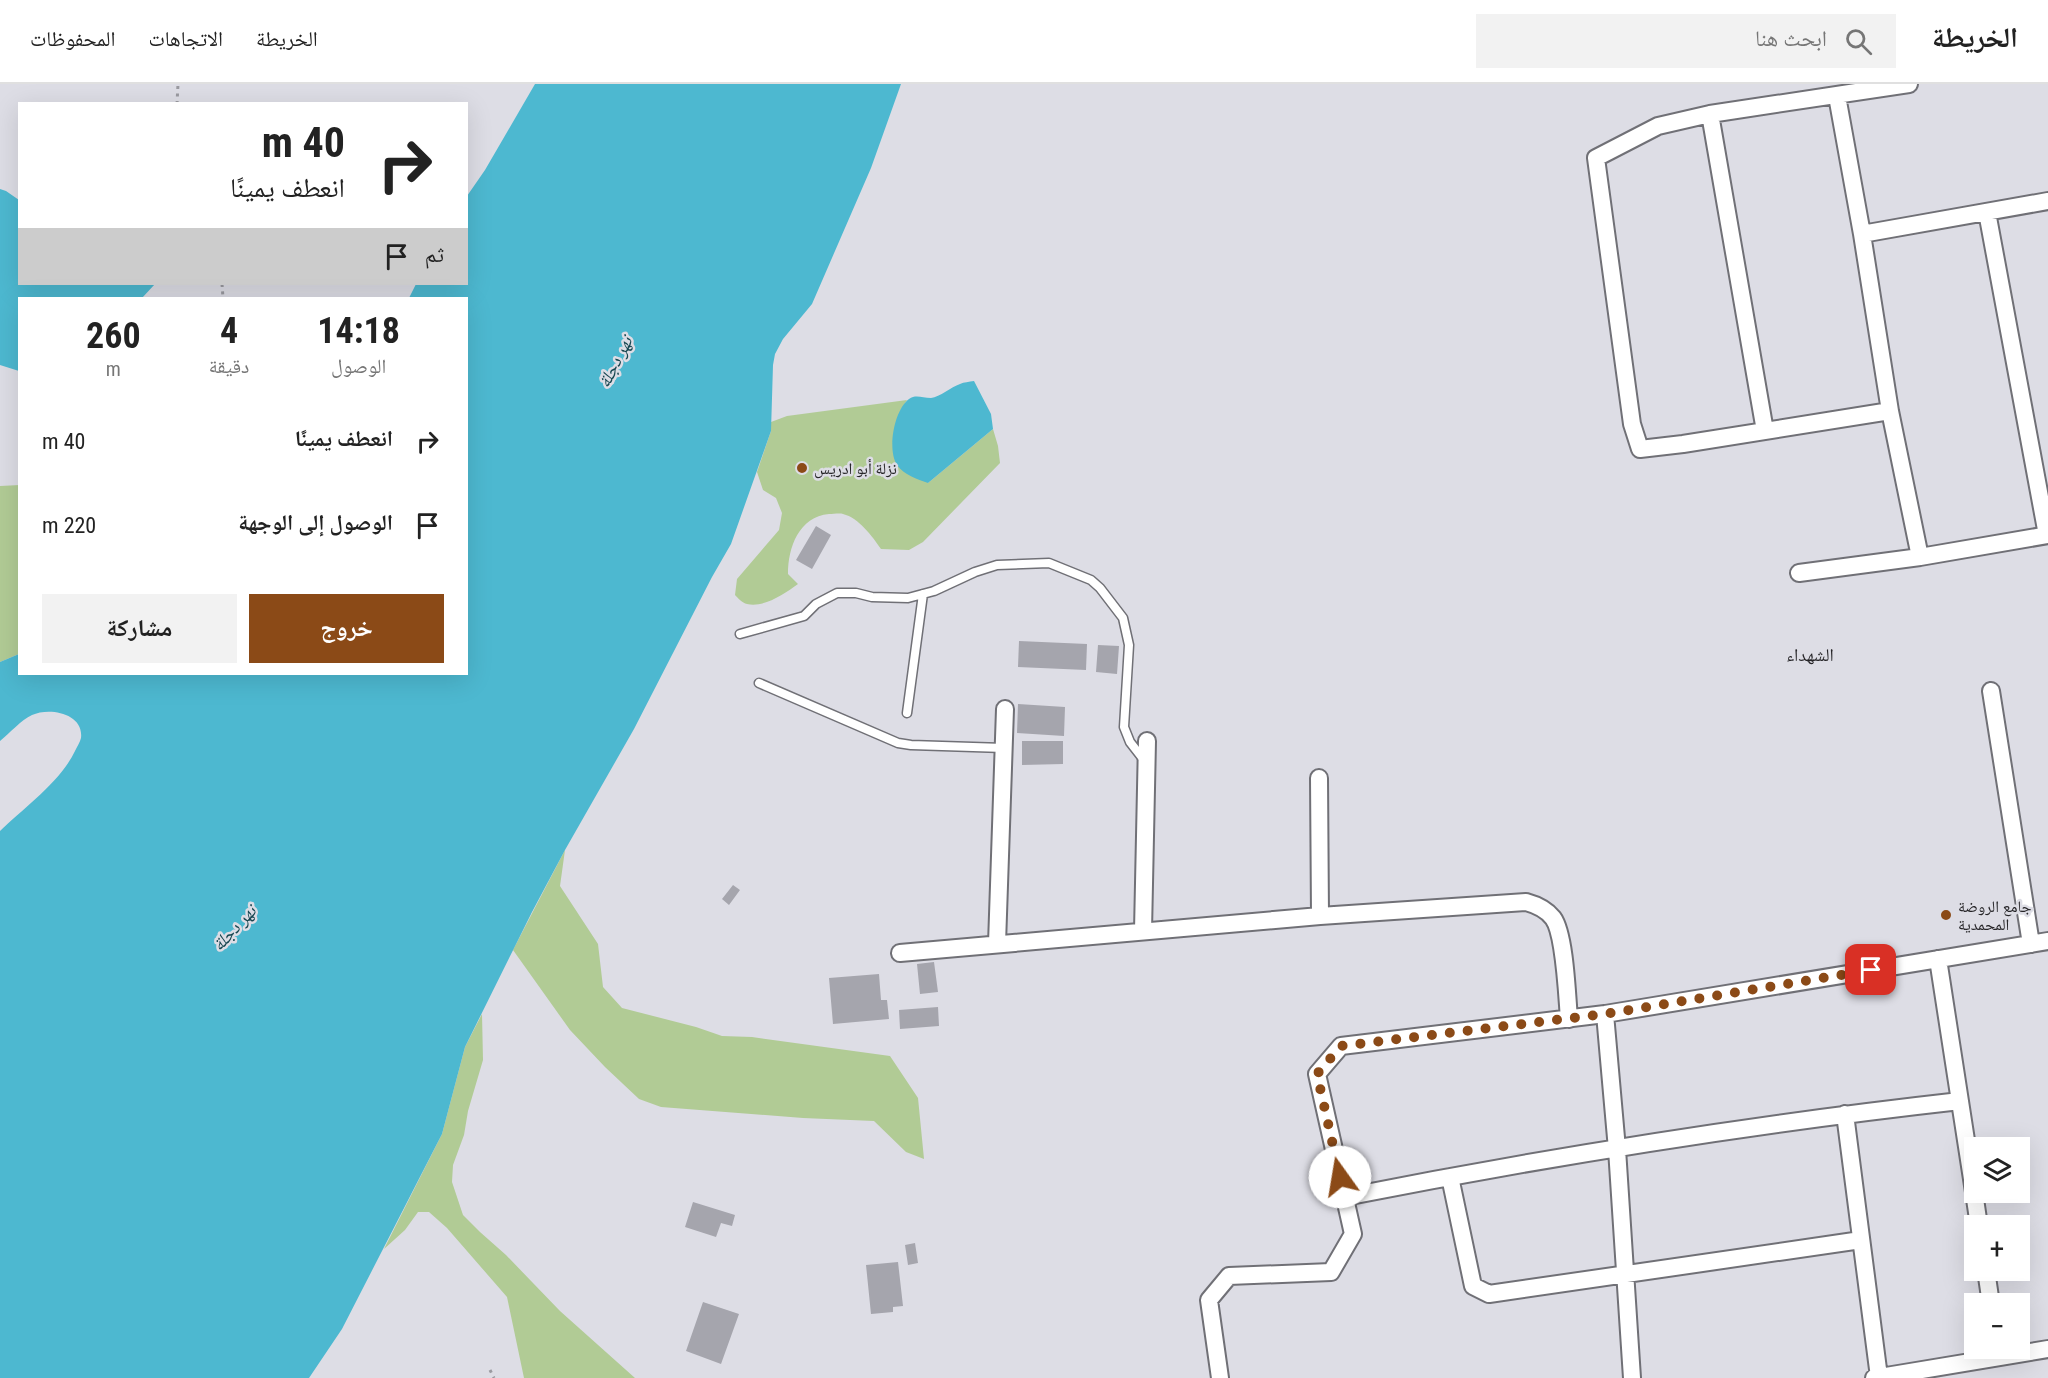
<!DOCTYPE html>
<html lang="ar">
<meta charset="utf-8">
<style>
:root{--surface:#fff;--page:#f2f2f2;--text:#222;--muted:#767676;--line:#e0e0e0;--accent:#8b4a17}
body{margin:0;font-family:"Roboto Condensed","Noto Naskh Arabic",sans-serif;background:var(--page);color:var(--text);direction:rtl;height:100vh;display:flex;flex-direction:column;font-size:22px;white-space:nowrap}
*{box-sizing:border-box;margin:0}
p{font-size:20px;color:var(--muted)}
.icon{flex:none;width:33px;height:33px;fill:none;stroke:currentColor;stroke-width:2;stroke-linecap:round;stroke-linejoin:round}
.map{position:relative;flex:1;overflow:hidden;direction:ltr}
.details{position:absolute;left:18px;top:213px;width:450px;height:378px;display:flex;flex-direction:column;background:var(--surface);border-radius:0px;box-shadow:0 6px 24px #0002;direction:rtl}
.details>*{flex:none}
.banner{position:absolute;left:18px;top:18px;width:450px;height:183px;border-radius:0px;box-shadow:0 6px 24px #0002;direction:rtl;background:#fff;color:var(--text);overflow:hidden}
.buttons{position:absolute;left:1964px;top:1053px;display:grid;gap:12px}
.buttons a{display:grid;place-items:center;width:66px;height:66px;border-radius:0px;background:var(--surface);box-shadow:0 6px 24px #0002;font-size:30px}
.pin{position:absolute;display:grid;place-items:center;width:51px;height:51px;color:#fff;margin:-26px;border-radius:12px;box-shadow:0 3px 9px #0006}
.me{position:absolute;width:66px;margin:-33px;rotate:347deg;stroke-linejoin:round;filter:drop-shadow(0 0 4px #0008)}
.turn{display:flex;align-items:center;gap:21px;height:126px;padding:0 24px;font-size:27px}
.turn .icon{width:78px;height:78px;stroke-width:2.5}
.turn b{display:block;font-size:42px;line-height:51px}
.then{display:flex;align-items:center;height:57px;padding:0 24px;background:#0003;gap:12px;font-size:22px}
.eta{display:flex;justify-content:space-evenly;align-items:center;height:102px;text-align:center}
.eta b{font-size:36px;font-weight:700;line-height:42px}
.action{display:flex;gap:12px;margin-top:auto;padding:12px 24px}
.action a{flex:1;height:69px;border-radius:0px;background:var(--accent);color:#fff;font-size:24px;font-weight:700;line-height:69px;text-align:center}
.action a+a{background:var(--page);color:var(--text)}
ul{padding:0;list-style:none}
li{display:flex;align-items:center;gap:18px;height:84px;padding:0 24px}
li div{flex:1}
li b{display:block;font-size:22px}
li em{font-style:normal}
header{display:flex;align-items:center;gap:36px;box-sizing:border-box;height:84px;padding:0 30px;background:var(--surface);border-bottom:2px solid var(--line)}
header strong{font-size:28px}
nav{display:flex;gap:33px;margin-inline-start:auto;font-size:21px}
.search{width:420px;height:54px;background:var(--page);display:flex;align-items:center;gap:15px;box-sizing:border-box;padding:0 21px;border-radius:0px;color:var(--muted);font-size:22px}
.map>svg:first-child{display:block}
</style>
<header>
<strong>الخريطة</strong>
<div class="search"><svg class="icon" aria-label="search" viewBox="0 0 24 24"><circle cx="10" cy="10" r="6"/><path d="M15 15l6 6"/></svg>ابحث هنا</div>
<nav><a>الخريطة</a><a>الاتجاهات</a><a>المحفوظات</a></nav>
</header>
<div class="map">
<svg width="2048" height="1294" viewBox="0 0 2048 1294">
<rect width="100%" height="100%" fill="#dddde5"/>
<path fill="#b1cb95" d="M907,316L901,326L894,347L928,399L993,345L998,362L1000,379L923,458L909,466L881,465C872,452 859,434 843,430C840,429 833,430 829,430C799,433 788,463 788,490L798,500C784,510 764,524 747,520C742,519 738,514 735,511L737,495L779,446L782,429L776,414L763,406L757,388L771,347V338L787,332Z
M20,401L19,570L0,578V402Z
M565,766L560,802L598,860L603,903L622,924L696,943L722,952L752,953L890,972L918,1014L924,1075L906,1068L874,1037L803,1034L661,1023L639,1015L605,983L570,946L513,866Z
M482,930L483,976L468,1027L464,1051L453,1081L452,1098L463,1131L480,1148L506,1171L560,1227L635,1294H524L507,1213L447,1144L429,1128H418L405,1146L384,1165L442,1050L465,963Z"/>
<path fill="#4db8d0" d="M535,0H901L871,84L812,220L783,255L775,270L773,281L771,347L731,460L712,493L634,645L565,766L532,828L465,963L442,1050L342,1245L309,1294H0V747C24,724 61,697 75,667C77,663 80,658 81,654C84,629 49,623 32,631C21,636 10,649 0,657V578L19,570L20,590H466V214H409L416,200H466L467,112L485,86Z
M0,105L6,107L19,116L20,200H155L142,214H20L19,287L0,281Z
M974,297L991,330L993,345L928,399C917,395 904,391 897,381C887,366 894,326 909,315C916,310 922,314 931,314C940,313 951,303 960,300C964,298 969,298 974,297Z"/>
<path fill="#a5a5ad" d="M816,442L831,451L812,485L796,476Z
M1019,557L1087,560L1086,586L1018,583Z
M1098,561L1119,562L1117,590L1096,588Z
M1018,620L1065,623L1064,652L1017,649Z
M1022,657H1063V680L1022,681Z
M733,801L740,806L729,821L722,815Z
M934,878L938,908L920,910L917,880Z
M879,890L881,916H887L889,935L833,940L829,894Z
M938,923L939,942L900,945L899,926Z
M693,1118L735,1131L732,1142L721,1139L716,1153L685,1143Z
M915,1159L918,1179L908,1181L905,1161Z
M898,1178L903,1222L893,1223V1228L871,1230L866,1181Z
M703,1218L739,1230L721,1280L686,1267Z"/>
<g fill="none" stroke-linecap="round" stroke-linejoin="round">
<g stroke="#707076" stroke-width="11">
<path id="lane" d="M740,550L804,532L816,520L837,509H856L872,513L908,514L934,507L975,488L997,481L1049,479L1091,496L1100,504L1123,534L1129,561L1124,643L1130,658L1144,676
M759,599L898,659L911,661L1004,664
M907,629L923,510"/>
</g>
<g stroke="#707076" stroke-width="20">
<path id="street" d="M1837,12L1862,150L1890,327L1920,473
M1710,30L1765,347
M1987,128L2047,451
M1862,150L2048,117
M1890,327L1683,360L1640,365L1632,340L1596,74L1658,42L1710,30L1909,0
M1799,489L1920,473L2048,451
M1991,607L2031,860
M1319,694L1320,832
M1143,847L1147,657
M997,860L1005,625
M900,869L1320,832L1526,818C1537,821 1546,825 1553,834C1565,850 1567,912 1569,935
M1938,875L1974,1108
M1605,930L1617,1065L1632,1294
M1845,1030L1879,1293
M1450,1093L1473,1202L1489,1210L1861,1156
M1974,1108L1979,1142
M1345,1113C1548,1073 1754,1040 1960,1017
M1986,1186L1991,1220
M1220,1294L1209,1216L1229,1192L1331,1188L1353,1150L1317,990L1341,962L1605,930L2048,857
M1874,1294L2048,1265"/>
</g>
<path stroke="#9a9aa0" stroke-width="3" stroke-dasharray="3 4.5" stroke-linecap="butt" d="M177,20L178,0
M222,200L223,214
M490,1286L494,1294"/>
<use href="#lane" stroke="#fff" stroke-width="8"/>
<use href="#street" stroke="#fff" stroke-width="16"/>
</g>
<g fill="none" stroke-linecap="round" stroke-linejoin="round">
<path stroke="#8b4a17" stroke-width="10" stroke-dasharray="0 18" d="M1340,1093L1317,990L1341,962L1605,930L1871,886"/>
</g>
<g fill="#8b4a17" stroke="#dddde5" stroke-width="2">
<circle cx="802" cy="384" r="6"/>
<circle cx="1946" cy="831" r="6"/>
</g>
<g text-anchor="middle" stroke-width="5" stroke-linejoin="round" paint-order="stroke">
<g font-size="16" fill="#262528" stroke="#dddde5" text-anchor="start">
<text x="814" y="390">نزلة أبو ادريس</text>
<text x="1958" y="828">جامع الروضة<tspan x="1958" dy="18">المحمدية</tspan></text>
</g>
<g font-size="18" font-style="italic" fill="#164650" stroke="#dddde5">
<text transform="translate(615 278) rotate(-63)" y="6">نهر دجلة</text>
<text transform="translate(234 844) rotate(-47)" y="6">نهر دجلة</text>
</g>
<g font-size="18" fill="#262528" stroke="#dddde5">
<text x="1810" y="577">الشهداء</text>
</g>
</g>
</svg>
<div class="buttons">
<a><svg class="icon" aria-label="layers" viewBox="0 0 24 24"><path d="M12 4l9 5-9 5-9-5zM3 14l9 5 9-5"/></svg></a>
<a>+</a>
<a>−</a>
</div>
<div class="pin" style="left:1871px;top:886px;background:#d93025"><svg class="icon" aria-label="arrive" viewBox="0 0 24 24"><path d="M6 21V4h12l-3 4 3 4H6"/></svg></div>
<svg class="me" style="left:1340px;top:1093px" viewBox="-20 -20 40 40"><circle r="19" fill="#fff"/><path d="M0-13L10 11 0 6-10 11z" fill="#8b4a17"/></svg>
<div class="banner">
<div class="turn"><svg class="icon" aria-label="right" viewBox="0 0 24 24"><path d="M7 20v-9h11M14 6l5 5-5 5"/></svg><div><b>40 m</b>انعطف يمينًا</div></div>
<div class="then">ثم<svg class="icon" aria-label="arrive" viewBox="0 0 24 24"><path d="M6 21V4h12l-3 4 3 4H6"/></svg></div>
</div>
<section class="details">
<div class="eta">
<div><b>14:18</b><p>الوصول</p></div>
<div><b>4</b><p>دقيقة</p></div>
<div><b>260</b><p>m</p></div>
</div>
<ul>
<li><svg class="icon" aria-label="right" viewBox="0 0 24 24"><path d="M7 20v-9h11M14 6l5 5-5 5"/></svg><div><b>انعطف يمينًا</b></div><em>40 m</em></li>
<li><svg class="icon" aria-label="arrive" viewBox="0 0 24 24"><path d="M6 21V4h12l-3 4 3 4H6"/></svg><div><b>الوصول إلى الوجهة</b></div><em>220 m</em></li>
</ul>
<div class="action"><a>خروج</a><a>مشاركة</a></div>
</section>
</div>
